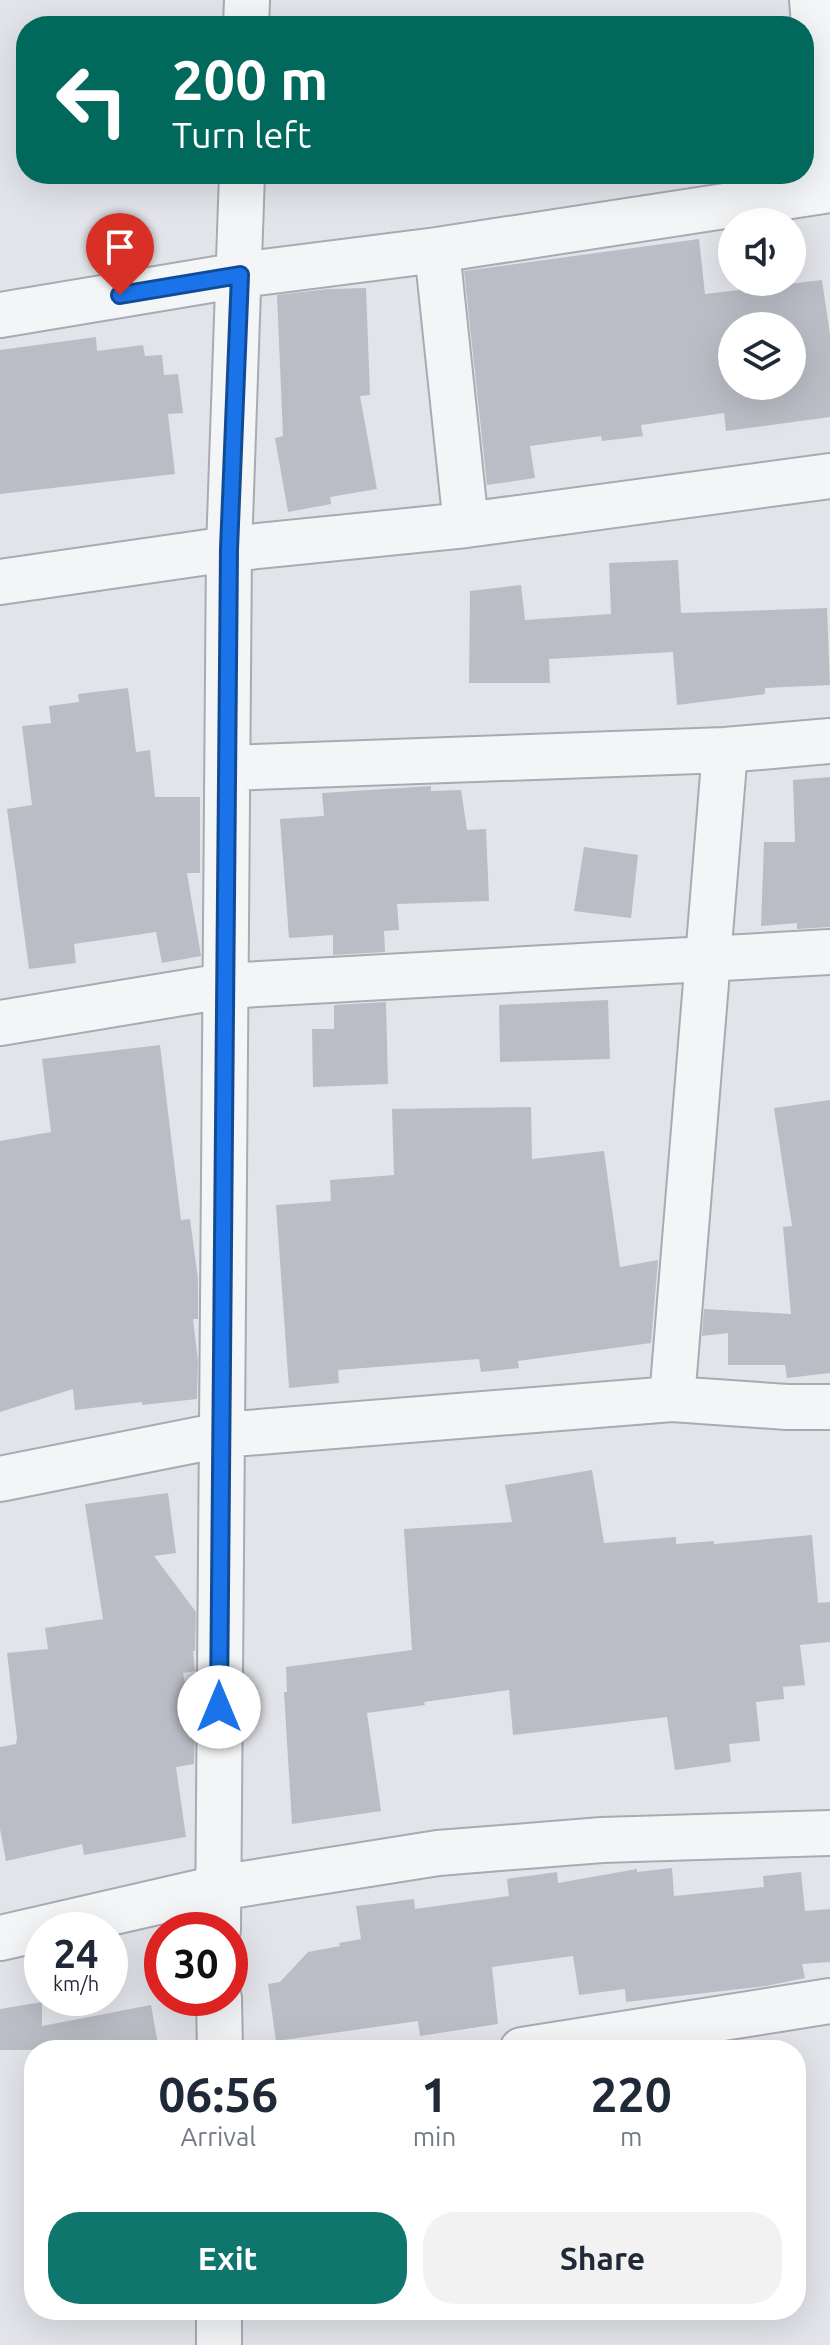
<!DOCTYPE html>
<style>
:root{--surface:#fff;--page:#f2f2f3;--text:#1f2937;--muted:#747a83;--accent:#0f766e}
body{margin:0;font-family:Ubuntu,sans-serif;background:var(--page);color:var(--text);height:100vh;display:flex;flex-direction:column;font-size:30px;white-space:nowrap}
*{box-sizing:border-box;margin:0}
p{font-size:26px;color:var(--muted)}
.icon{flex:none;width:44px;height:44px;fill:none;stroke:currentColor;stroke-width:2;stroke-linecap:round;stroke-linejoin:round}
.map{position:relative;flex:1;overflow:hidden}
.side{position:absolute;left:24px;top:2040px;width:782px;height:280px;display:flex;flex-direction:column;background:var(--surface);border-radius:32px;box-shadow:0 8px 32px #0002}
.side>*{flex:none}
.banner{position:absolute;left:16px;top:16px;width:798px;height:168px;border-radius:32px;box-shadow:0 8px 32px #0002;background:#00695c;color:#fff;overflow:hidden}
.buttons{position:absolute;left:718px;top:208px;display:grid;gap:16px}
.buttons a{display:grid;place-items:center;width:88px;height:88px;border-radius:50%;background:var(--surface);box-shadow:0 8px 32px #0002;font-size:40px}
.speed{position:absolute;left:24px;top:1912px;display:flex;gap:16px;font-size:40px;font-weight:700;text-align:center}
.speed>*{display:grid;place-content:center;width:104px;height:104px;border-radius:50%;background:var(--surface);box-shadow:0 8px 32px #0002;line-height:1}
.speed small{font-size:20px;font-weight:400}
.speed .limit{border:12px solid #d22;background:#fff;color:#111}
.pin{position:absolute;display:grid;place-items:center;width:68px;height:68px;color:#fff;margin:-82px -34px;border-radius:50% 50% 50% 0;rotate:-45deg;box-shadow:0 0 8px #0007}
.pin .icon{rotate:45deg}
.me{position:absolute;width:88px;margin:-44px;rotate:0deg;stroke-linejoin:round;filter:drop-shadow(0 0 6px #0008)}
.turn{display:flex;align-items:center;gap:28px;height:168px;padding:0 24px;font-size:36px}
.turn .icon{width:104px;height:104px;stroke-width:2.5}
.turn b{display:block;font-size:56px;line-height:68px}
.eta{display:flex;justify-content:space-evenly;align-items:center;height:136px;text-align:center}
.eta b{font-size:48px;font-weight:700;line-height:56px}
.cta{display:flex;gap:16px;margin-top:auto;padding:16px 24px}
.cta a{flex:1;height:92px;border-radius:32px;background:var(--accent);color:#fff;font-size:32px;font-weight:700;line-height:92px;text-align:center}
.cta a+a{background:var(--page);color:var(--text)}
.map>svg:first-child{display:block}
</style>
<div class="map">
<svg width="830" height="2345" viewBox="0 0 830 2345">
<rect width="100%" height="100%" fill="#e2e4e9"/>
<path fill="#babdc5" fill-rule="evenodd" d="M699,239L705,294L822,280L830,334V417L726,431L724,413L641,425L643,436L602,441L601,436L530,446L535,478L487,485L464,271ZM732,326H792V386H732Z
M366,288L370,395L360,396L377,489L330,497L331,504L288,512L275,438L283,436L277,295L328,289Z
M96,337L97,351L143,345L145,356L162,355L164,375L178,374L183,413L168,414L175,474L0,494V350Z
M678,560L681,613L827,608L830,685L765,688V694L677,705L673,652L549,659L550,683H469L470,591L521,585L525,620L611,614L609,563Z
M128,688L136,752L150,750L155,797H200V873H187L201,956L162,963L156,932L74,944L76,963L29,969L7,809L32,805L22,726L51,723L49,706L79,702L78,694Z
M830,777V927L797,929V923L761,926L764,842H795L793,780Z
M431,786V791L461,790L467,830L486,829L489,901L397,904L399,930L384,931L385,952L333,955V935L289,938L280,819L324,816L322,793Z
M584,847L638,855L631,918L574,911Z
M608,1000L610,1059L500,1062L499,1005Z
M386,1002L388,1084L313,1087L312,1029H334V1005Z
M160,1045L181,1220L190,1219L198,1279V1319H193L198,1361L197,1399L142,1405V1402L75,1410L73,1389L0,1412V1141L51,1132L42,1059Z
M830,1100V1373L787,1378L785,1365H728V1333L702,1336L704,1309L791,1314L783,1227L792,1226L774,1108Z
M531,1107L532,1159L604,1151L620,1267L658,1260L651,1343L518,1361L519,1368L481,1372L479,1359L338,1370L339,1383L289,1388L276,1205L331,1201L330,1180L394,1175L392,1109Z
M592,1470L604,1543L676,1537V1544L714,1541V1544L812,1535L818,1603L830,1602V1642L800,1645L805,1685L783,1687L784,1699L756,1702L760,1741L729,1744L731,1762L675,1770L667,1717L513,1735L509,1690L424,1702L425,1705L367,1713L381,1811L292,1824L284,1692H287L286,1667L412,1650L404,1529L512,1522L505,1485Z
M168,1493L176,1553L154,1556L196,1612L195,1651H193L195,1671L183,1673L195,1731L194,1764L176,1767L186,1837L84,1855L82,1844L6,1861L0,1829V1747L16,1744L17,1738L7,1653L48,1649L45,1628L103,1619L85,1504Z
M672,1868L674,1896L764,1887L763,1876L801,1872L805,1911L830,1909V1962L802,1964L805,1978L766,1986L626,2002L625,1989L579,1995L573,1956L492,1967L498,2024L420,2036L418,2021L276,2041L268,1984L280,1982L308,1952L340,1946L339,1943L361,1939L356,1906L414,1899L415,1909L509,1896L507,1879L557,1872L558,1883L637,1869V1872Z
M42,2002V2026L151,2005L159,2050H0V2009Z"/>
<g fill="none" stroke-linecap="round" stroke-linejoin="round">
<g stroke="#a8abb3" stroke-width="48">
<path id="minor" d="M812,0L828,190
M246,26L247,0
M437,250L466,525
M0,315L240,275L437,250L830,190
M0,582L229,549L466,525L830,476
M229,768L725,750L830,741
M0,1023L224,986L830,952
M672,1399L725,750
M0,1479L221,1435L672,1399L787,1407H830
M218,1930L229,549L242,174
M0,1938L218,1888L438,1853L602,1840L830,1833
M219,1998L220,2050
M522,2050L830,2001
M219,2345V2310"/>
</g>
<use href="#minor" stroke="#f4f5f7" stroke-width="44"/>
</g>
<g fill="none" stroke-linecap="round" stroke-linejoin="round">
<g stroke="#114b97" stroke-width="20">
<path id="route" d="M120,295L240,275L229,549L219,1707"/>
</g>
<use href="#route" stroke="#1a73e8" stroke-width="14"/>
</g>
</svg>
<div class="buttons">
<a><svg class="icon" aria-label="sound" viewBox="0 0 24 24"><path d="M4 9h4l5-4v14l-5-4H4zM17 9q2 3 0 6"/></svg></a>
<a><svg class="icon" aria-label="layers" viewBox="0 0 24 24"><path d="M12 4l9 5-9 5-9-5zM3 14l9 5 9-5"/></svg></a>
</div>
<div class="speed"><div>24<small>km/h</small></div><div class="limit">30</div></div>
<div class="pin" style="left:120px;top:295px;background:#d93025"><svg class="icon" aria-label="arrive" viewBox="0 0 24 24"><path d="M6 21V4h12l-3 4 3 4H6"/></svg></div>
<svg class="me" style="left:219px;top:1707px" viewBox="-20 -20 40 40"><circle r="19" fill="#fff"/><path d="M0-13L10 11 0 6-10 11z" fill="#1a73e8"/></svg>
<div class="banner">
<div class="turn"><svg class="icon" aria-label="left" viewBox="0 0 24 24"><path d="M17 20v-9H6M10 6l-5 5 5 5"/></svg><div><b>200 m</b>Turn left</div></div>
</div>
<section class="side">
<div class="eta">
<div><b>06:56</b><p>Arrival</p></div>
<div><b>1</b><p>min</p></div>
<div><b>220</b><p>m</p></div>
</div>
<div class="cta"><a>Exit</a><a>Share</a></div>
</section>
</div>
